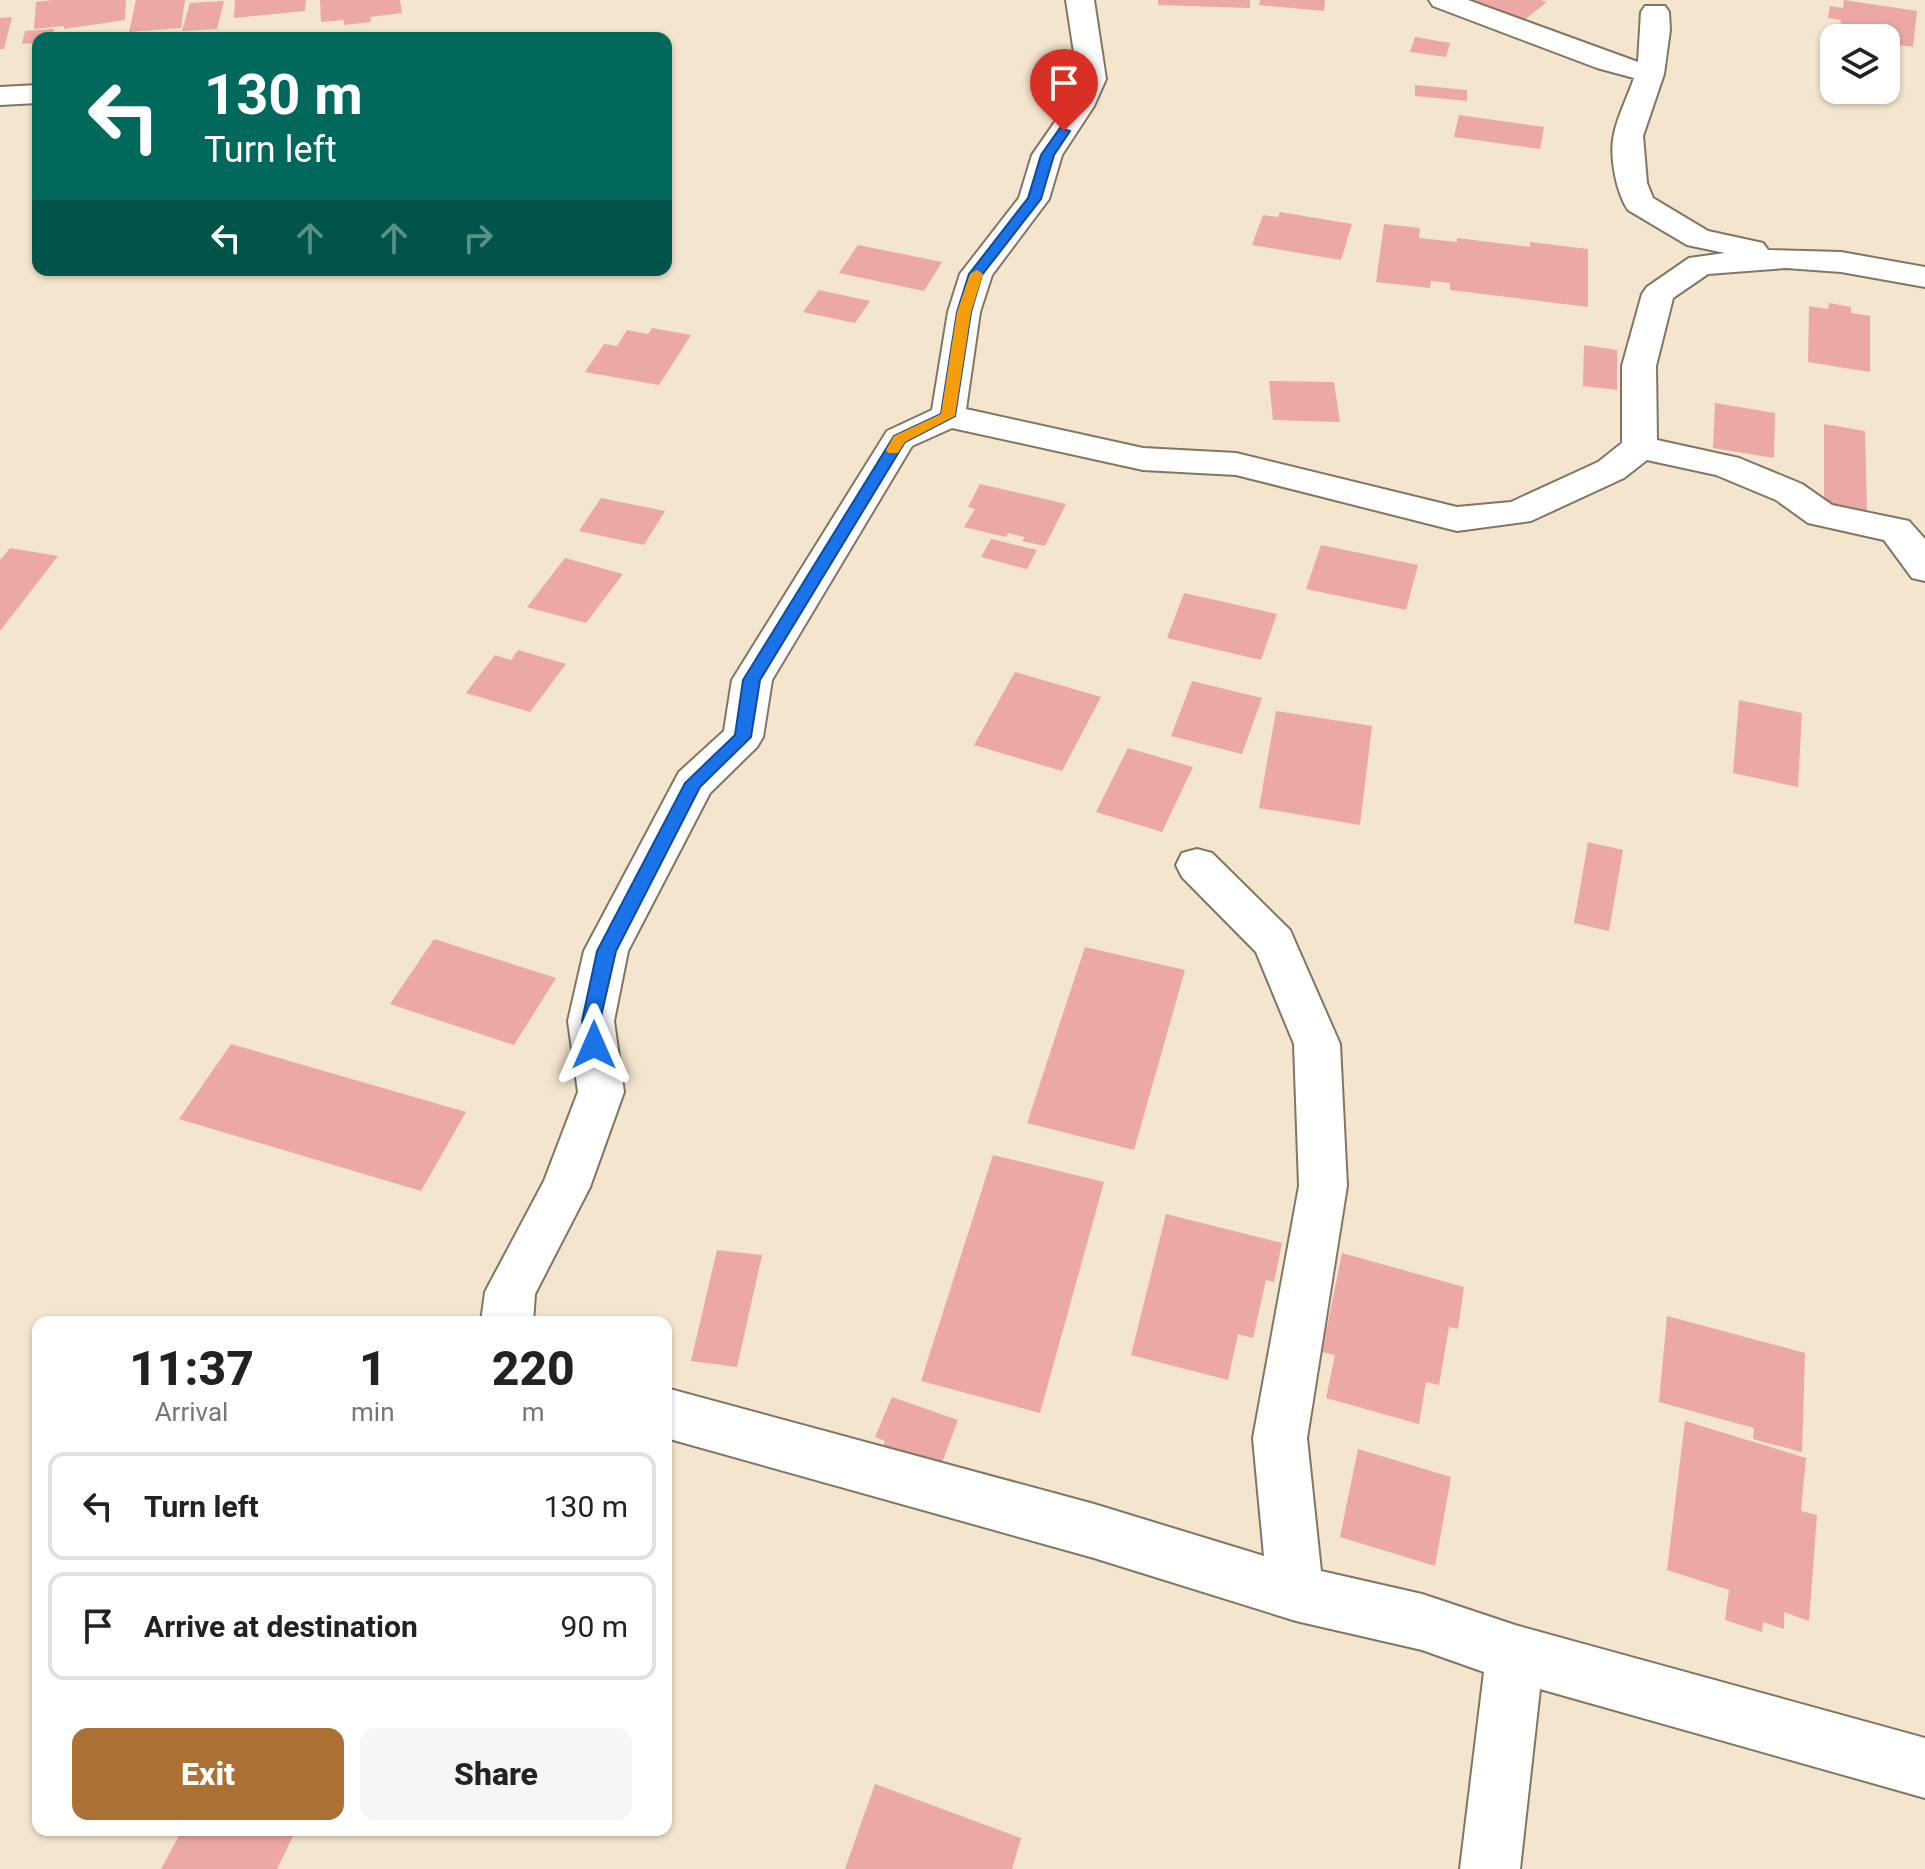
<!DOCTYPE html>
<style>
:root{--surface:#fff;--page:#f6f6f6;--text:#222;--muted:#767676;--line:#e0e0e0;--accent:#ad7034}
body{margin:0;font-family:Roboto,sans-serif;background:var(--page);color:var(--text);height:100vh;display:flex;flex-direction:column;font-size:30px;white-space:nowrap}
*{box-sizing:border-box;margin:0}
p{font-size:26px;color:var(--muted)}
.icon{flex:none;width:44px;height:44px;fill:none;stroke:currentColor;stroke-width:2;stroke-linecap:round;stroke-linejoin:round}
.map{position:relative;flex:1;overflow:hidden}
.drawer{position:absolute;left:32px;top:1316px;width:640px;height:520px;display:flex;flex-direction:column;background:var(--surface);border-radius:16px;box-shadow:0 2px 6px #0004}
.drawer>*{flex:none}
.hud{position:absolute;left:32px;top:32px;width:640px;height:244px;border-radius:16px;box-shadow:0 2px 6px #0004;background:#00695c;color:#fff;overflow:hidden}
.tools{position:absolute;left:1820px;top:24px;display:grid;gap:16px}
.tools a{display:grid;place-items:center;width:80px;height:80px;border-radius:16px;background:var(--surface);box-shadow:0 2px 6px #0004;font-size:40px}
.pin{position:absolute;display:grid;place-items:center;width:68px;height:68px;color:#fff;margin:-82px -34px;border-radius:50% 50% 50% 0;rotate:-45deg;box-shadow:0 0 8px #0007}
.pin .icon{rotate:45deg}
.me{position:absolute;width:88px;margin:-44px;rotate:0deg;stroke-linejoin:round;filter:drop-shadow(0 0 6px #0008)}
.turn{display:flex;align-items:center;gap:28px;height:168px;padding:0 40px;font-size:36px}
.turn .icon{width:104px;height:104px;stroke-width:2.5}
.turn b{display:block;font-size:56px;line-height:68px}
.lanes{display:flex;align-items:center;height:76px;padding:0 40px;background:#0003;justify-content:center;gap:40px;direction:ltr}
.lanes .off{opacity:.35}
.eta{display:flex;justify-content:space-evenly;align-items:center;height:136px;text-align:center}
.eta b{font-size:48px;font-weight:800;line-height:56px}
.action{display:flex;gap:16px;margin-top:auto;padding:16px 40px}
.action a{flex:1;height:92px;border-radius:16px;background:var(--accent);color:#fff;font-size:32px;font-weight:800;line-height:92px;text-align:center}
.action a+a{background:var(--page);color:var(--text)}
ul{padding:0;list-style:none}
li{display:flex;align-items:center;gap:24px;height:108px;margin:0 16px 12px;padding:0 24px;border:4px solid var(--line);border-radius:16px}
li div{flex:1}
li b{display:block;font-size:30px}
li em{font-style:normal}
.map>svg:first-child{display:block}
</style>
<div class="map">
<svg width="1925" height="1869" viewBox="0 0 1925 1869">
<rect width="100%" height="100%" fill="#f4e5cf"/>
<path fill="#eba8a5" d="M53,0H126L125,20L64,29V26L34,29L36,2Z
M136,0H185L181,28L129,32Z
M235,0H306L305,11L234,18Z
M320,0H400L402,13L370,17L371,22L344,25V20L321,22Z
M1158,0H1250V8L1158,5Z
M1260,0H1325L1324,11L1259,5Z
M1466,0H1541L1547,2L1523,21Z
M1844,0L1917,11L1913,47L1886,43V38L1839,35L1841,20L1828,18L1830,6L1843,8Z
M224,1L217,29L182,31L190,3Z
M12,17L4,49H0V18Z
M54,29L52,38H38V43L22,44L25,31Z
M1415,37L1450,43L1446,57L1410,52Z
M1415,85L1467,90V101L1415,96Z
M1459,115L1544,127L1540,149L1454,137Z
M1280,212L1352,224L1341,260L1252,245L1263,215L1278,217Z
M1384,224L1420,228L1419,238L1457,242V238L1530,247V242L1588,249V307L1450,290V283L1431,281L1430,288L1376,282Z
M858,245L942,262L924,291L839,273Z
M819,290L870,301L855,323L803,312Z
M1829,303L1851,307V313L1870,316V372L1808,362L1809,306L1828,309Z
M652,328L691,335L659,385L585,372L604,344L617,346L627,330L648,334Z
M1584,345L1617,350V390L1583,386Z
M1269,381L1334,382L1340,422L1273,420Z
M1715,403L1775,413L1774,458L1713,448Z
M1824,424L1865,431L1867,511L1824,504Z
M980,484L1066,504L1045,546L1022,541L1025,537L1008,533L1006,537L964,527L975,509L968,507Z
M601,498L665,511L644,545L579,531Z
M991,539L1037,550L1027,569L981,557Z
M1321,545L1418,565L1406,610L1306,589Z
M10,548L58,556L0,631V560Z
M565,558L623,574L586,623L527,607Z
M1184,593L1277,614L1261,660L1167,638Z
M518,650L566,664L530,712L466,693L495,655L511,660Z
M1015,672L1101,697L1062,771L974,745Z
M1192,681L1262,698L1242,754L1171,736Z
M1739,700L1802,713L1798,787L1733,773Z
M1276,711L1372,726L1360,825L1259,808Z
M1128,748L1193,767L1162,832L1096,812Z
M1588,842L1623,850L1609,931L1574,923Z
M434,939L556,978L514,1045L390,1004Z
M1085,947L1185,970L1134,1150L1027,1123Z
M231,1044L466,1112L421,1191L179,1119Z
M993,1155L1104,1182L1040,1413L921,1381Z
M1166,1214L1282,1243L1274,1282L1266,1280L1253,1338L1238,1334L1228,1380L1131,1355Z
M717,1250L762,1255L737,1367L691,1361Z
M1342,1253L1464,1287L1458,1329L1449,1327L1439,1385L1426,1382L1419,1424L1326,1398L1335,1355L1322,1352Z
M1667,1316L1805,1353L1802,1452L1753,1439L1754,1428L1659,1402Z
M892,1397L958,1420L940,1468L882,1448L885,1441L875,1437Z
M1685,1421L1806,1458L1801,1511L1817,1515L1809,1621L1784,1612V1629L1763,1622L1762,1632L1725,1620L1729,1590L1667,1570Z
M1358,1449L1451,1477L1435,1566L1340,1537Z
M875,1784L1021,1838L1012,1869H845Z
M182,1830H296L277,1869H161Z"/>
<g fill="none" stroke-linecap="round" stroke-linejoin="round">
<g stroke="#827561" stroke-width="4">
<path id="street" d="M1066,0H1094L1106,79L1094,106L1062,155L1049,199L992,275L980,312L966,409L1143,448L1236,453L1457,507L1511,502L1598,462L1622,443V366L1642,294L1647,287L1689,258L1725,253L1687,245L1628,210C1616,192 1609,155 1614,134C1618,115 1628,96 1634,78L1597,68L1433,6L1429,0H1468L1638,62L1641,12L1645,6H1665L1669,12L1670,30L1664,74L1643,136L1647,183L1653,198L1708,231L1763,243L1768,250L1841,252L1925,267V287L1841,272L1786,268L1708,274L1673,298L1656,366L1657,440L1739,458L1802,484L1832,505L1909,521L1925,539V581L1912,578L1884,540L1808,523L1776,500L1716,475L1647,460L1624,478L1531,521L1457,531L1236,475L1143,470L952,428L912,446L772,680L763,737L757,747L710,793L628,951L614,1021L624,1092L590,1187L535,1294L533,1322H481L485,1292L544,1181L578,1092L568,1021L584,951L679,772L724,731L732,680L882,439L887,431L932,410L948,312L960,274L1019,198L1032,155L1066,106L1078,79Z
M38,85V103L0,105V87Z
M1197,849L1212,853L1290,930L1340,1044L1347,1186L1307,1438L1321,1571L1422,1594L1515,1625L1925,1738V1798L1540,1689L1520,1869H1460L1484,1672L1422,1650L1296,1621L1094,1558L666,1438V1388L1094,1504L1264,1556L1253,1438L1299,1186L1294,1044L1256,952L1182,877L1176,865L1182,853Z"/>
</g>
<use href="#street" fill="#fff" fill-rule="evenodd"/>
</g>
<path fill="#1a73e8" stroke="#114b97" stroke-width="2" d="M1060,128L1070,131L1054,155L1041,199L982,275L971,312L955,416L905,442L760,680L751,737L700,787L616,951L600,1021L604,1045L601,1050H588L582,1021L597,951L685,783L735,735L743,680L894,436L941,414L957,312L969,274L1028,198L1041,155Z"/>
<path fill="#f59e0b" d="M977,270L983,274L971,312L955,416L905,442L898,453H888L886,450L894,436L941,414L957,312L970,274Z"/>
</svg>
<div class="tools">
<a><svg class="icon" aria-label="layers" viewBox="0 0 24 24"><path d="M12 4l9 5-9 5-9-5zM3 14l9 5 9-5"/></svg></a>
</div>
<div class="pin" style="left:1064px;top:131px;background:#d93025"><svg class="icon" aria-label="arrive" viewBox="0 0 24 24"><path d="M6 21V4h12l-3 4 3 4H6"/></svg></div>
<svg class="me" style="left:594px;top:1045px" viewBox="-20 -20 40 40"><path d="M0-17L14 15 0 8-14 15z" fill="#1a73e8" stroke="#fff" stroke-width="4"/></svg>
<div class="hud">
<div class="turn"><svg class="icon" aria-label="left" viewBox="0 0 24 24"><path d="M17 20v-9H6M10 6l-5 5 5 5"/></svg><div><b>130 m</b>Turn left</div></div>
<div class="lanes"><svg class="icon" aria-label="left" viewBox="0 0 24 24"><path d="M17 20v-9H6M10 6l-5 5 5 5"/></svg><svg class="icon off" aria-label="ahead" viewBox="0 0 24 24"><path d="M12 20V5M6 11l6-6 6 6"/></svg><svg class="icon off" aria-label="ahead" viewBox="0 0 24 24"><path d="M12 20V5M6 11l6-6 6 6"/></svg><svg class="icon off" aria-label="right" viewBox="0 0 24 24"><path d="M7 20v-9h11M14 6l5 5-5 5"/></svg></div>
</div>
<section class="drawer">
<div class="eta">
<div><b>11:37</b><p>Arrival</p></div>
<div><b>1</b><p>min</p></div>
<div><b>220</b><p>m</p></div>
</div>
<ul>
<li><svg class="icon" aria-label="left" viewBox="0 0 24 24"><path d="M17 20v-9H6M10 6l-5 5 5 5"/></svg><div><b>Turn left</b></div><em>130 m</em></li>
<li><svg class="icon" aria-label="arrive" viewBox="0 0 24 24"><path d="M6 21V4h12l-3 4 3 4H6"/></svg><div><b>Arrive at destination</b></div><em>90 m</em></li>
</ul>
<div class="action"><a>Exit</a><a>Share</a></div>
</section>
</div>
